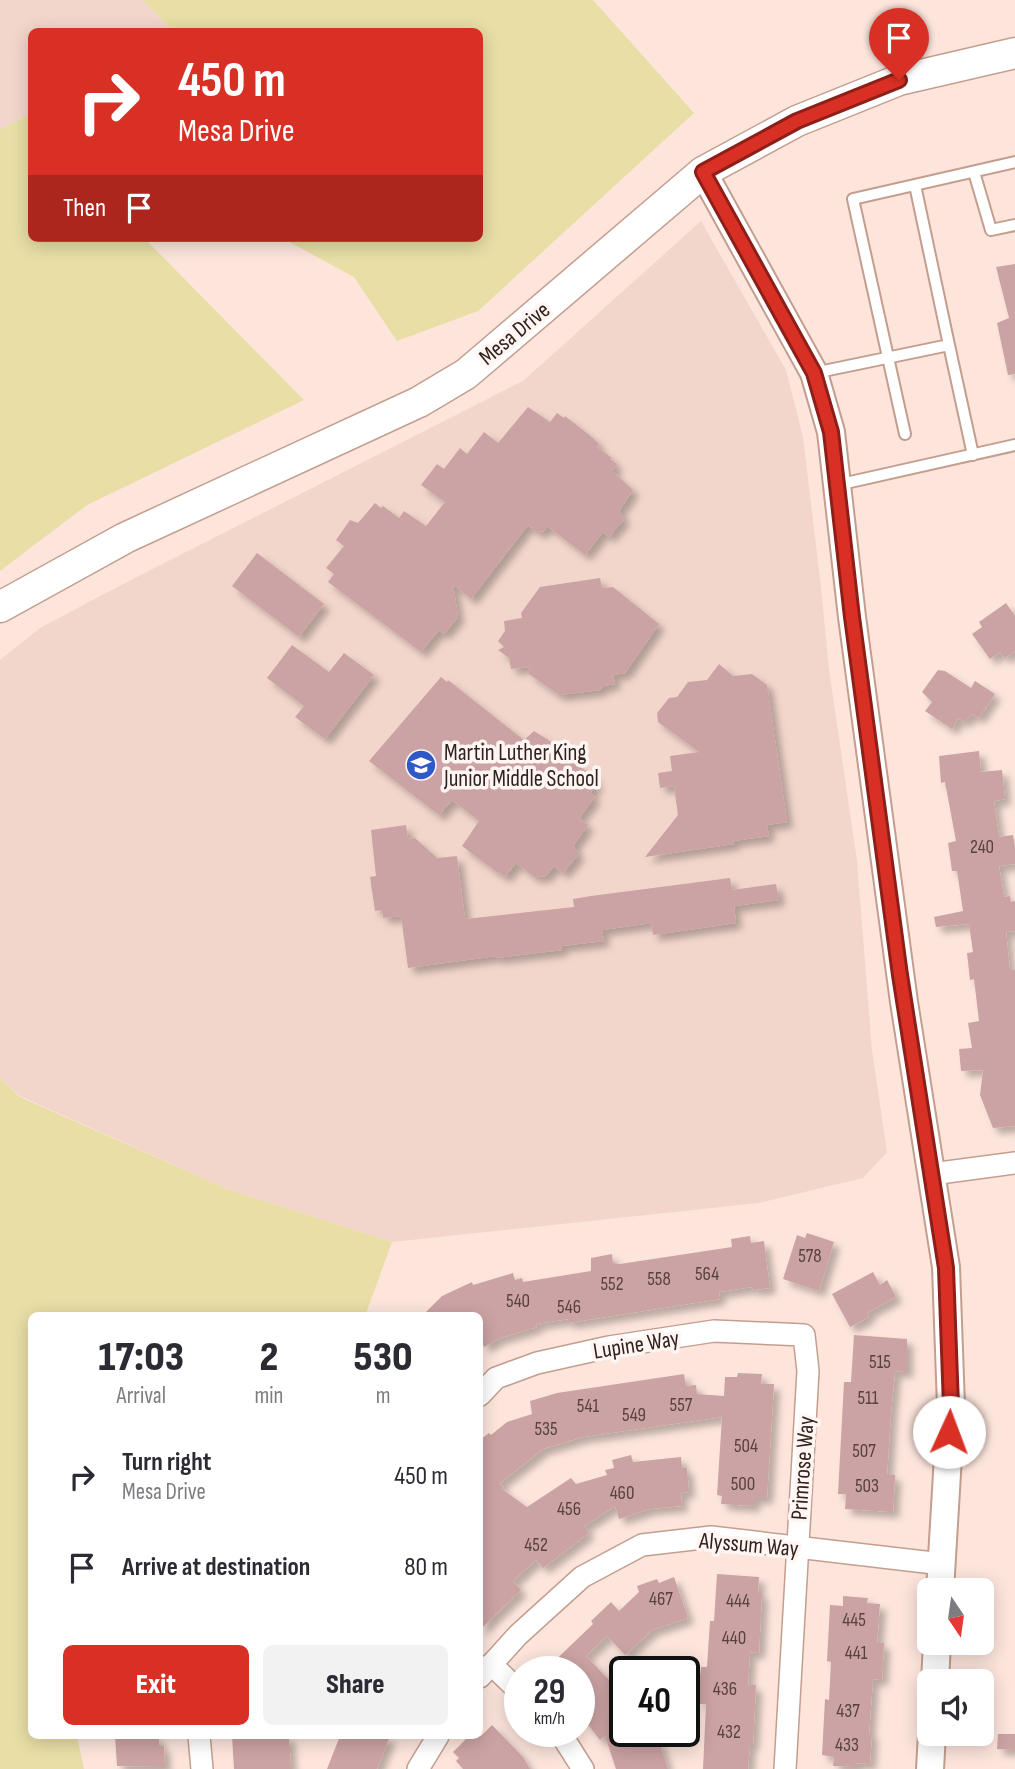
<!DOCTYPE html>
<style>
:root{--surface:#fff;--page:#f2f2f3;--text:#2b2b33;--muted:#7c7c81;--accent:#d93025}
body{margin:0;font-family:"Sofia Sans Condensed",sans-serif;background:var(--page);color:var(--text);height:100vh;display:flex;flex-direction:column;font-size:26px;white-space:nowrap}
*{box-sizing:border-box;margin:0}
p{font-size:23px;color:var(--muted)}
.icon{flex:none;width:38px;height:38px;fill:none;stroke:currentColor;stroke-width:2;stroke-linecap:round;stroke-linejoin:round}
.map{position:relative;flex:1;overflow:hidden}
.side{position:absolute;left:28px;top:1312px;width:455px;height:427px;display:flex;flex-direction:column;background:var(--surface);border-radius:10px;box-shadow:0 4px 18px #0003}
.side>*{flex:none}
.top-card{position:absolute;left:28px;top:28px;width:455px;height:214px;border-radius:10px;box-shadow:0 4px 18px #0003;background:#d93025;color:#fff;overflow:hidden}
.needle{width:46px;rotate:167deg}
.buttons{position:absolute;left:917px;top:1578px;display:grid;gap:14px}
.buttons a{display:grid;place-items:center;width:77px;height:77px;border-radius:10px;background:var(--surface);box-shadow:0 4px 18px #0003;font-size:35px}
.speed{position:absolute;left:504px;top:1656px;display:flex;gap:14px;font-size:35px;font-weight:700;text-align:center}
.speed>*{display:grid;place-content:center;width:91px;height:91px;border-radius:50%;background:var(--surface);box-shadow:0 4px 18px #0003;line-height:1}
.speed small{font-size:18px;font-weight:400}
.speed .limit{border:4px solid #111;border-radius:10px;background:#fff;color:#111}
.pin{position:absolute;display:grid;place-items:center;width:60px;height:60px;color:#fff;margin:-72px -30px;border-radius:50% 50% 50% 0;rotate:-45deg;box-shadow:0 0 7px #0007}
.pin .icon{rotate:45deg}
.me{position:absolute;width:77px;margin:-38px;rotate:2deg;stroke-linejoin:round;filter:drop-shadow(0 0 5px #0008)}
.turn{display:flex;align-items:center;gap:24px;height:147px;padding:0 35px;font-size:32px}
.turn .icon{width:91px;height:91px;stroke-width:2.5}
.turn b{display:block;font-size:49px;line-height:60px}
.then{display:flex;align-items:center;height:66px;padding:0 35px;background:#0003;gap:14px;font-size:26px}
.eta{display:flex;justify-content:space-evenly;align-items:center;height:119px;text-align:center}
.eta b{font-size:42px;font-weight:800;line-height:49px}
.cta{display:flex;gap:14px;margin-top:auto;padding:14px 35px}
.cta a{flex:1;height:80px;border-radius:10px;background:var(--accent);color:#fff;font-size:28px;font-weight:800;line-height:80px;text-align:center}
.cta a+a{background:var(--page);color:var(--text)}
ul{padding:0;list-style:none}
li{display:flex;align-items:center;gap:21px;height:91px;padding:0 35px}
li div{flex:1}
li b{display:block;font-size:26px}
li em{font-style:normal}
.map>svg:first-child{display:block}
</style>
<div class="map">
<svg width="1015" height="1769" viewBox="0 0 1015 1769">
<defs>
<filter id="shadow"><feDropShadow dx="6" dy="6" stdDeviation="3.5" flood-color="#0004"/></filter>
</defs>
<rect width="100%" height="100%" fill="#fde5dc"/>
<path fill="#f2d6cb" d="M0,0H143L173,31L32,32L31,113L0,130Z
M701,221L786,370L803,437L821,587L829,669L857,861L872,1050L887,1152L863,1178L759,1203L392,1242L230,1190L20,1096L0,1078V660L40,628L123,584L523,381Z"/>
<path fill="#e8dea6" d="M143,0H593L694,113L478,311L397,341L354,277L282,238H480V32L173,31Z
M31,113L32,238H144L304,400L87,505L0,571V130Z
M0,1078L20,1097L230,1190L392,1242L365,1316H32V1736H77L84,1769H0Z"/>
<path fill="#cca3a4" filter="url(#shadow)" d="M1015,264V374L1008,375L997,323L1009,318L996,267Z
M528,407L550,422L557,413L564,418L565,416L593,438L599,444L597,447L612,458L610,459L617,464L612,471L633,490L619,511L624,519L609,537L603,532L585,555L547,526L544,531L537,532L528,525L471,599L453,584L458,617L444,634L439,630L421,652L328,582L334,574L326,568L344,546L336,540L350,520L358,523L375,503L381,508L383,506L399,518L404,511L426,526L445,502L421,485L437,464L444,469L460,448L467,454L484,432L498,443Z
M257,553L324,604L299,637L232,586Z
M600,578L602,588L613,587L659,624L625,673L613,675L615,684L603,686L600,690L559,695L529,674L530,667L511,669L509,658L498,650L504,647L498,641L505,631L504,621L522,618L521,613L540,587Z
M1006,603L1015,616V651L1005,658L1000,652L990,659L972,634L982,627L979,622Z
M292,645L329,672L344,653L374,675L325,739L295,717L304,706L267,678Z
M719,664L733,676L752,674L767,685L787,822L767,825L769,836L733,841L734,844L645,857L678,815L674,786L660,788L658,773L672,771L670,756L699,752L658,722L657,713L669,698L677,697L688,682L707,680Z
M938,670L945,671L971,688L975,681L995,694L979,718L972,714L964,722L958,718L952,729L925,711L932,702L922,692Z
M441,677L447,682L448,680L524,740L534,731L553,743L556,747L542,764L573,762L596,778L593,781L597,784L590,793L595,797L579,818L588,825L573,846L579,854L563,873L554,866L546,876L534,877L516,863L505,877L499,872L498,873L462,846L479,821L452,800L439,815L369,761Z
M979,751L981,772L1002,770L1005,799L994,801L999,837L1013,835L1015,848V864L999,866L1004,897L1010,896L1011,902L1015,901V931L1006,932L1010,970H1015V1126L993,1128L980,1095L983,1070L961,1071L959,1049L972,1048L968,1023L979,1021L974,979L970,980L967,953L973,952L969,924L936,927L934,917L963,911L957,871H952L948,843L956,841L945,782L941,783L939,756Z
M406,825L408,839L415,838L437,858L457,856L465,919L574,907L573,899L591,896L730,878L732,890L776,884L779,900L734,906L736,923L653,935L651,923L602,930L604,941L561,946L562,950L496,958V956L408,968L401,916L383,918L382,910L375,911L370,877L376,876L371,830Z
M807,1233L834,1242L819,1291L783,1279L797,1235L805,1238Z
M750,1236L751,1243L764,1241L770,1288L753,1290L752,1287L719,1292L720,1299L568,1323V1319L536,1324L537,1327L500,1338L484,1347L480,1338V1316H422L442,1296L472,1282L473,1285L513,1273L515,1280L522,1278L523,1282L591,1271V1258L612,1254L613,1263L620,1264L732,1247L731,1239Z
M873,1272L880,1285L887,1280L896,1297L867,1313L869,1317L850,1327L832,1294Z
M854,1335L907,1339V1372L895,1371L891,1413L887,1475H895L893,1512L845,1509L846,1494H838L844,1382H851Z
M738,1373L762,1374L761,1384H774L767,1498H754V1506L721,1504L722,1496L717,1495L722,1417L583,1437L543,1449L499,1484L504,1487L502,1489L527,1507L571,1478L576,1484L607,1475L605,1470L614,1468L612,1460L631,1455L633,1462L681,1457L682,1468H687L689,1492L681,1493L682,1506L650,1509L619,1519L615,1506L584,1526L589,1533L543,1568L536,1560L513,1581L521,1590L480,1630V1440L489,1433L491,1435L507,1422L532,1414L530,1401L557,1393L684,1374L686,1386L696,1385L697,1394L724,1396L725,1377H737Z
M717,1574L759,1577L758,1593H762L759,1653L750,1652L748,1685H756L753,1744H750L748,1769H703L706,1704H699L700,1691L693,1690L694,1675L700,1676L701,1667H707L710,1621H714Z
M674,1577L688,1618L652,1630L625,1655L607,1636L586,1656L612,1683L625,1674V1743L642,1738L644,1743L658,1738L668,1769H616L605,1736L600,1740L579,1713V1671H544L593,1624L591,1621L611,1602L619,1611L639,1592L637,1586L657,1579L659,1583Z
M843,1596L868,1598L867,1603L880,1604L877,1643H884L882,1680L873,1679L869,1733H872L870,1764L856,1763V1767L833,1766L834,1757L822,1755L825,1699L829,1700L831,1662L827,1661L830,1605L843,1606Z
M492,1725L523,1757L530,1769H463L456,1761L459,1758L453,1752L469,1736H481Z
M998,1734H1015V1750L997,1749Z
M115,1736H159V1746H164L165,1767L117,1766Z
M232,1736H289L291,1769H234Z
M340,1736H390L377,1769H327Z"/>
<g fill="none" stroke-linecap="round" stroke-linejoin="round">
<g stroke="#c39e8f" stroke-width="14">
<path id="service" d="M974,172L991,230L1015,225
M915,185L949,345
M814,373L949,345L973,455
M905,434L853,199L1015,162
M837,485L1015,445"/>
</g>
<g stroke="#c39e8f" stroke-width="24">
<path id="minor" d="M932,1174L1015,1163
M480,1395L496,1378L537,1363L609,1347L714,1331L804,1335L808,1371L785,1769
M491,1664L520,1692
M480,1677L518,1635L582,1577L642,1545L711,1537L942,1564
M559,1731L583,1769
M199,1736L202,1769
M418,1769L438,1736"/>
</g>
<g stroke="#c39e8f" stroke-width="30">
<path id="tertiary" d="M703,172L814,373L831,432L852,617L904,1002L946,1267L951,1406L940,1591
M935,1682L937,1643
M930,1769L932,1734"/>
</g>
<g stroke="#c39e8f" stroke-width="33">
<path id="secondary" d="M0,607L125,538L419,402L466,374L703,172L797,121L899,80L1015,53"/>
</g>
<use href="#service" stroke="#fff" stroke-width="10"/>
<use href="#minor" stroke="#fff" stroke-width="21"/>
<use href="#tertiary" stroke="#fff" stroke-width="26"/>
<use href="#secondary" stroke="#fff" stroke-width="30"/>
</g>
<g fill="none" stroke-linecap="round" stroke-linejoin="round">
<g stroke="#8d1f18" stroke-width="18">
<path id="route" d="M899,80L797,121L703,172L814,373L831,432L852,617L900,975L946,1268L951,1406L949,1432"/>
</g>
<use href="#route" stroke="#d93025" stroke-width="12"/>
</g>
<defs>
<g id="school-disc" transform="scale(1.575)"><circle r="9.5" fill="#2f59c9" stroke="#fff6f3"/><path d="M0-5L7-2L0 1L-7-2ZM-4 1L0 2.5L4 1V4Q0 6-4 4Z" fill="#fff"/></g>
</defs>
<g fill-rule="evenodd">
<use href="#school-disc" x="421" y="765"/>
</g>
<g text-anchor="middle" stroke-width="7" stroke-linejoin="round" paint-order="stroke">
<g font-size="19" fill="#57423e">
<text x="982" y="853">240</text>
<text x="810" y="1262">578</text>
<text x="707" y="1280">564</text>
<text x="659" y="1285">558</text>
<text x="612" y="1290">552</text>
<text x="518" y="1307">540</text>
<text x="569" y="1313">546</text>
<text x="880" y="1368">515</text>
<text x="868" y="1404">511</text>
<text x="681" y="1411">557</text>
<text x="588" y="1412">541</text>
<text x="634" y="1421">549</text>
<text x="546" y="1435">535</text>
<text x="746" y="1452">504</text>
<text x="864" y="1457">507</text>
<text x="743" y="1490">500</text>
<text x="867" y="1492">503</text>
<text x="622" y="1499">460</text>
<text x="569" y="1515">456</text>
<text x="536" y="1551">452</text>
<text x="661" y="1605">467</text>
<text x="738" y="1607">444</text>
<text x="854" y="1626">445</text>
<text x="734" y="1644">440</text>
<text x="856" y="1659">441</text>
<text x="725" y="1695">436</text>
<text x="848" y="1717">437</text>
<text x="729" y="1738">432</text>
<text x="847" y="1751">433</text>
</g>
<g font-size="23" fill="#30221c" stroke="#fff6f3">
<text transform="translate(514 333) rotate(-40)" y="8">Mesa Drive</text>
<text transform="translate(636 1344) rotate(-9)" y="8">Lupine Way</text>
<text transform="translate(802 1468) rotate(-86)" y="8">Primrose Way</text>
<text transform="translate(749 1544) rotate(5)" y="8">Alyssum Way</text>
</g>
<g font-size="23" fill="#30221c" stroke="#fff6f3" text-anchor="start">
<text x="444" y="760">Martin Luther King<tspan x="444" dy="26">Junior Middle School</tspan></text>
</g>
</g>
</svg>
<div class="buttons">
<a><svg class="needle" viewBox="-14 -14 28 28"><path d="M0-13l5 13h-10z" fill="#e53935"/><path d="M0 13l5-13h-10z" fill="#7c7c81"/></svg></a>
<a><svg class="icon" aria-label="sound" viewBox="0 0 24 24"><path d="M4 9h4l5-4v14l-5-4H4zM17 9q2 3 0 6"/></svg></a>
</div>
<div class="speed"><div>29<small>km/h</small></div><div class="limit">40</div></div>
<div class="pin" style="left:899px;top:80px;background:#d93025"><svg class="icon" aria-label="arrive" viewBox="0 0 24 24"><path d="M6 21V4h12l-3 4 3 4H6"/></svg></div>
<svg class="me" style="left:949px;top:1432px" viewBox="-20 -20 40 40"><circle r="19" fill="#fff"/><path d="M0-13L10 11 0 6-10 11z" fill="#d93025"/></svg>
<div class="top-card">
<div class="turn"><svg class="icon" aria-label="right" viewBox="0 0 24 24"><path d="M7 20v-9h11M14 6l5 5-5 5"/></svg><div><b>450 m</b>Mesa Drive</div></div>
<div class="then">Then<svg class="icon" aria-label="arrive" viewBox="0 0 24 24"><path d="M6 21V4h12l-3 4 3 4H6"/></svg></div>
</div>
<section class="side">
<div class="eta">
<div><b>17:03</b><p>Arrival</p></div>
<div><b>2</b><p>min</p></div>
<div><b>530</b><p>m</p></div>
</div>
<ul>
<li><svg class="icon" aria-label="right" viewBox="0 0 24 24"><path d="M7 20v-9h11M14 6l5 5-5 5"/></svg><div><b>Turn right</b><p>Mesa Drive</p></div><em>450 m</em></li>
<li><svg class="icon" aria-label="arrive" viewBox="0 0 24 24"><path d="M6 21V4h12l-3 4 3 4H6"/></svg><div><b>Arrive at destination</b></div><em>80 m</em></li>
</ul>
<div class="cta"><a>Exit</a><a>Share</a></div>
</section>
</div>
